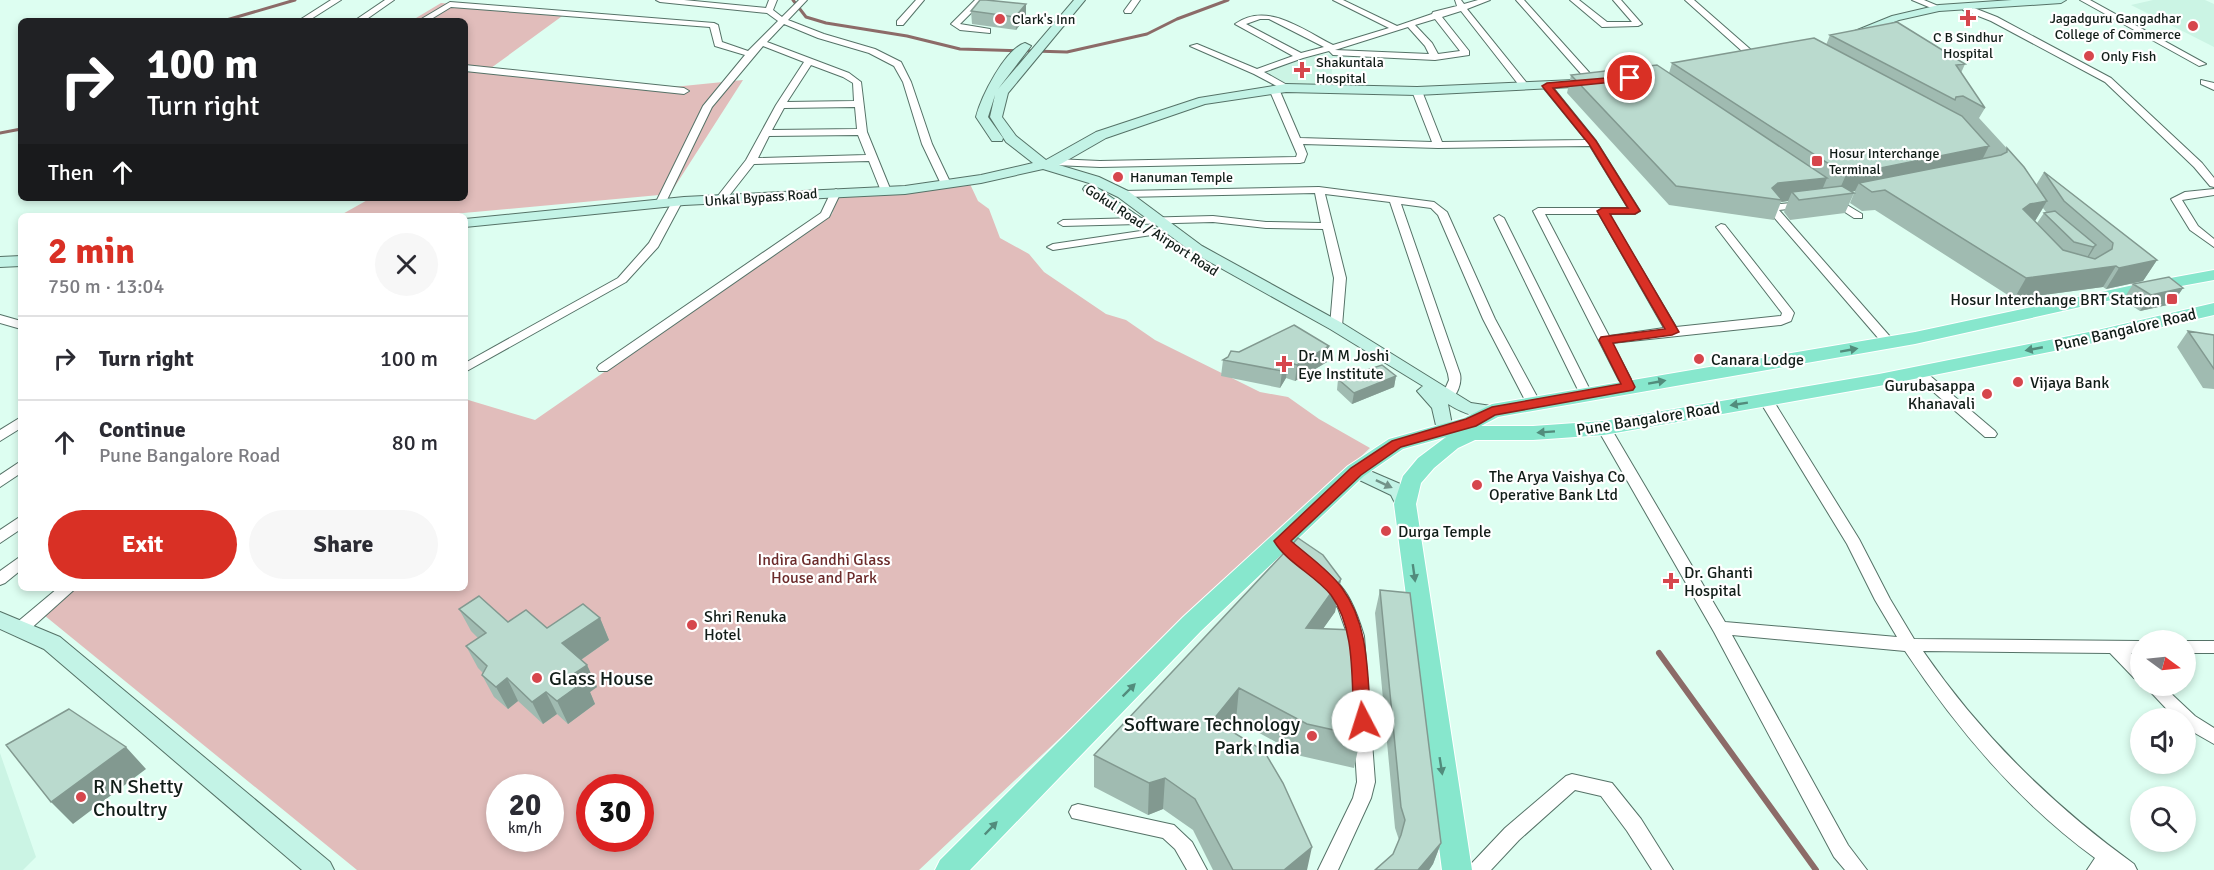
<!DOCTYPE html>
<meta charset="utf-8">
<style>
:root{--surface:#fff;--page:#f7f7f7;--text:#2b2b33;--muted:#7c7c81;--line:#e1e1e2;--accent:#d93025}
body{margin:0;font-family:Signika,sans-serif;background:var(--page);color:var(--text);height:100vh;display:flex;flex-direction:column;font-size:22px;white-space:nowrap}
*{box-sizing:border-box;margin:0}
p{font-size:20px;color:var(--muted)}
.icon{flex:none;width:33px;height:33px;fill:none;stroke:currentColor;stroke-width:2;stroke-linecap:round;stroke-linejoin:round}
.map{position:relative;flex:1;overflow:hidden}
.details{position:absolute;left:18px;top:213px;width:450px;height:378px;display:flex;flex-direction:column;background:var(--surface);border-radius:9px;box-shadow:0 3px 9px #0003}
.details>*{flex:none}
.banner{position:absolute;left:18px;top:18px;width:450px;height:183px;border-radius:9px;box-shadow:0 3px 9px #0003;background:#202124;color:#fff;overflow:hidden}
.needle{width:39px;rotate:105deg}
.fabs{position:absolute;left:2130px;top:630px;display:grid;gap:12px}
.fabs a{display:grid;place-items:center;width:66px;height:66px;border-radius:50%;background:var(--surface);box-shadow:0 3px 9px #0003;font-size:30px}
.speed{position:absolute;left:486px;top:774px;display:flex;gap:12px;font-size:30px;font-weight:700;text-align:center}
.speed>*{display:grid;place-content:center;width:78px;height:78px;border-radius:50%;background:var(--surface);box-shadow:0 3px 9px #0003;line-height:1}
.speed small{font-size:15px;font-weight:400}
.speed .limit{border:9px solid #d22;background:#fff;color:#111}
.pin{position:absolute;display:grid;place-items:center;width:51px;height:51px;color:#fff;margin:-26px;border:3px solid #fff;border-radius:50%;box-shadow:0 2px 6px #0007}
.me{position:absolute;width:66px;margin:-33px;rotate:355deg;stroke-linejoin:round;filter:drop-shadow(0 0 4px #0008)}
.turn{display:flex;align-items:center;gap:21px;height:126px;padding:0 30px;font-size:27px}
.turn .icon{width:78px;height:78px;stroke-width:2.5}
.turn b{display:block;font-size:42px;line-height:51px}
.then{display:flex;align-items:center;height:57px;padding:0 30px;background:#0003;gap:12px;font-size:22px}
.round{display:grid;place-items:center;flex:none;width:63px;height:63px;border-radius:32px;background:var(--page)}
.overview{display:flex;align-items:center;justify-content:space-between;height:102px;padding:0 30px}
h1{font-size:36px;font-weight:700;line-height:45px;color:var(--accent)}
.action{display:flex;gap:12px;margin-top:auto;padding:12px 30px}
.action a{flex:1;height:69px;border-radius:36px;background:var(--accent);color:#fff;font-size:24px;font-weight:700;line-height:69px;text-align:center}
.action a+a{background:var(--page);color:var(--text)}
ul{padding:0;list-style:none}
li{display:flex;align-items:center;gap:18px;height:84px;padding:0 30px;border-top:2px solid var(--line)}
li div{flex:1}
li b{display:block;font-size:22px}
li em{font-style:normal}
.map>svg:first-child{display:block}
</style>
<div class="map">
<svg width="2214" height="870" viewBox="0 0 2214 870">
<rect width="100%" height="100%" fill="#ddfef1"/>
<path fill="#cbf4e4" d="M2153,0H2205L2214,4V47L2131,5Z
M1318,54L1339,55L1342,69L1332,68L1331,88L1289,85L1266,72Z
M0,753L36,857L23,870H0Z"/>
<path fill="#e1bdbb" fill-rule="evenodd" d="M441,3L565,14L491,68L653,89L743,80L670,194L431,216H339L371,198H465V21H411Z
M970,184L978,201L989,209L1000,238L1029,254L1044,272L1106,314L1126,320L1155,340L1260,392L1288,397L1319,419L1370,448L919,870H357L39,611L71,588H465V399L535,420L832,214L837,196L944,189ZM500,788H550V838H500ZM590,788H640V838H590Z"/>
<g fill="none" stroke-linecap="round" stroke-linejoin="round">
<path stroke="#8c6b68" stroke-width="3" d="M793,0L806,17L826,23L907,36L960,49L1067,52L1147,34L1177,19L1228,0
M223,21L295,0
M0,133L21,129"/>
<path stroke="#8c6b68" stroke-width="6" d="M1659,653L1816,870"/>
<g stroke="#557267" stroke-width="2">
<path id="street" d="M331,0H341L308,21H298Z
M385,0H394L364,21H354Z
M656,0H684L766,8L769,0H777L773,10L782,17L799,0H807L788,20L824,34L875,49L901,62L911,82L932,144L951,184L946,187L941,184L922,144L903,82L894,66L869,53L818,38L784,24L767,42L849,73L861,82L867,132L891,191L890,193H882L881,191L869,161L754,164L725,201H717V197L746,160L776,105L804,62L763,46L712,107L665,204L660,207L656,206L655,204L703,106L745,55L715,46L710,27L451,7L428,21H418L450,2L714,23L718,25L722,42L748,51L778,21L767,13L660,2ZM811,65L843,77L853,83L854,101L787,102ZM855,107L857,129L772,130L784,108ZM858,135L866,155L758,158L769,136Z
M916,0H924L903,25H897V21Z
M975,0H984L960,24L990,29V33L960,30L951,24Z
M1132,0H1140L1131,13H1125L1124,11Z
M1333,0H1343L1397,26L1432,14L1433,12L1457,6L1455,0H1461L1464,4L1478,0H1490L1467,9L1530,87L1522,89L1461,11L1442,17L1469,51V55L1435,60L1333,55L1329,51L1303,58L1264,72L1289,86V90L1286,91L1254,74L1190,46L1197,44L1257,69L1293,56L1235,24C1267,1 1303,30 1333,45L1389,28ZM1260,19H1269L1324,47L1301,53L1246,24ZM1435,19L1460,51L1438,54L1432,43L1415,25ZM1408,27L1425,46L1429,54L1335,50Z
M1516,0H1524L1596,80V84H1590Z
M1570,0H1579L1607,22H1632L1613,0H1621L1642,24L1638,26L1602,27Z
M1685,0H1694L1758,56V60H1752Z
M1912,0H1924L1943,8L1936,10Z
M2080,0H2090L2206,64L2199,66Z
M1963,6H1969L1997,17L2111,78L2202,163L2214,178V187L2210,186L2194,167L2105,82L1991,21L1963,10Z
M465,65L684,88L689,91L684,94L465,71Z
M2201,80L2214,83V90L2201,84Z
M1547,83L1550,84L1596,141L1640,211L1635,214H1609L1676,327L1781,316L1782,313L1716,227L1721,224L1725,225L1792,310L1794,313L1791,321L1781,325L1612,343L1635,387L1634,390H1624L1533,211L1538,208H1628L1590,146L1438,148L1303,144L1307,154L1304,162L1300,163L1100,167L1055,165L1050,162L1055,159L1100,161L1296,157L1297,154L1269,89L1274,86L1279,89L1300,138L1432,142L1412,91L1417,88L1422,91L1442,142L1586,140L1542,86ZM1545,214H1599L1664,328L1609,336Z
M1319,187L1434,202L1447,212L1495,319L1541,404L1539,407L1534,408L1527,404L1483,319L1438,215L1431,208L1401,204L1460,374C1462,383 1457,398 1448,400L1442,396L1449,380L1448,374L1390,202L1325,194L1346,278L1342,326L1336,330L1330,326L1334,278L1323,229L1266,228L1213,222L1063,226L1058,223L1063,220L1213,216L1266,222L1321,223L1315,193L1123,197L1118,194L1123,191Z
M836,189L841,192L829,217L607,371H599L597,368L599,365L821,213L831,192Z
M2214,189V195L2182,200L2198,226L2214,239V247L2190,230L2171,199L2185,192Z
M1832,196L1862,214V218H1854L1828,201V197Z
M677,199L682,202L658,247L626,282L465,372V363L618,278L649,243L672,202Z
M1802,202L1806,203V207L1779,210L1893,340L1895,343L1893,346H1885L1766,208L1771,205Z
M1499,215L1504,218L1592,394L1591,397H1581L1580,394L1494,218Z
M1154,229L1158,230V234L1053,250L1047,247L1053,244Z
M0,315L21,321V329L0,323Z
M1918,368L1922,369L1995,431L1997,434L1995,437H1985L1914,375L1912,372L1914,369Z
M1766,396L1771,397L1859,539L1890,599L1914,639L2140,641V653H2131L2140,663V680L2134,678L2110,653L1923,651C1981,735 2051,804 2134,864L2137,870H2087L2095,858C2018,802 1957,729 1905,651L1732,635L1848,845L1867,870H1845L1834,857L1714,632L1597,428L1604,424L1609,425L1725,622L1897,637L1875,600L1847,544L1759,400Z
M21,417V428L0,441V430Z
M21,461V473L0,487V475Z
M21,516V529L0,543V530Z
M21,556V570L5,583L0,585V571Z
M1325,575C1347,582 1358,616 1364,636L1375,782L1371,798L1338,870H1318L1353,798L1357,782L1348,636L1338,608L1317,581L1320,577Z
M58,588H76L27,632L21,634L15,632L13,628L15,624Z
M2186,641H2214V653H2186Z
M2145,686H2163L2195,716L2214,728V744L2186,728V718H2175Z
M1572,774L1612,783L1641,819L1673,870H1652L1627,831L1601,796L1575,790L1519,840L1491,870H1468L1471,864L1505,828L1566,776Z
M1078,804L1174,825L1192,842L1207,870H1187L1175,849L1163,838L1072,818L1069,812L1072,806Z"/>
</g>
<g stroke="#557267" stroke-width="2">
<path id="secondary" d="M1074,0H1085L1008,93L1002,117L1016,136L1046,160L1096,132L1199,98L1286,84L1417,87L1596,79V85L1592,86L1417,95L1286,92L1205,104L1106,138L1059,165L1099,177L1128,191L1202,246L1342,323L1471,403L1498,407L1501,411L1498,415C1480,420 1464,414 1448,404L1453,430L1450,434H1438L1432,408L1417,391L1423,386L1330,329L1192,252L1118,197L1089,183L1043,169L981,183L905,194L684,205L465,227V219L684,197L905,186L981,175L1033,163L1006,142L990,117L995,95L988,117L1003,138L1002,141H992L976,117C981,97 1005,49 1025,43L1031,46L998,89Z
M2012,0H2066L2061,3L1939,11L1899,20L1855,37H1847L1845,35L1892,16L1939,5Z
M1090,185L1095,186L1144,220L1137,224L1132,223L1085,192L1083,189L1085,186Z
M21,256V266L0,267V257Z
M1356,465L1405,486L1415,504L1412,509L1405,511L1398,509L1391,495L1349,475L1347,471L1349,467Z
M0,612L60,637L330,862L334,870H302L44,649L0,629Z"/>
</g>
<g stroke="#fff" stroke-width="2">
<path id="primary" d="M2214,270V280L2143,293L1915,344L1498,417L1481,426H1533L1604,421L1879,374L2089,332L2214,303V315L2089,344L1879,386L1604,435L1533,440H1475L1458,448L1434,468L1421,483L1416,504L1472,870H1442L1394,504L1403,476L1418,458L1446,437L1403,449L1364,476L1201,631L970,870H935L940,860L1183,617L1348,466L1389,439L1464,418L1492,404L1915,332L2143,283Z"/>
</g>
<use href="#street" fill="#fff" fill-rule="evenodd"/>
<use href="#secondary" fill="#c3f3e6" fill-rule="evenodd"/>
<use href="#primary" fill="#87e7cd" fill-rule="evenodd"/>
</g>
<path fill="#a0bbb1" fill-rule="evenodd" d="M1026,4V17L1016,30L972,24L971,11Z
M1830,35L1965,64L1961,73L1985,108L1979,118L2024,167L2036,185L2044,172L2157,260L2143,281L2106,289L2103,287L2014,299L1875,210L1862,211L1850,203L1855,191L1851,192L1854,193L1845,213L1790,220L1784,212L1788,201L1781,202L1774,220L1669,205L1567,93L1571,75L1669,73L1672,63L1826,45ZM2043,208L2046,212L2044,213L2037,223L2035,221Z
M2133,284L2183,288L2172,304L2140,311L2123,300Z
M2188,331L2214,335V389L2203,388L2177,347Z
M1239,352L1327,362L1295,381L1286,378L1280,388L1221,376L1223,360Z
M1396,376L1394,387L1352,404L1337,390L1338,379Z
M1341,579L1335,612L1323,628L1361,736L1354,768L1301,756L1236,720L1228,730L1307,870H1213L1193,830L1163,809L1148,815L1094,787V755Z
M1380,590L1441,843L1433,864L1429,870H1375L1393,854L1399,840L1395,828L1375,613Z
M459,609L508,622L547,628L600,618L609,640L581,660L587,665L597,687L590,692L595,704L568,724L557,714L543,724L518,701L508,709L494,697L482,675L483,673L478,668L466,646L478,638L471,631Z"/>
<path fill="#829990" d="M1026,4V17L1016,30L1015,17Z
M1989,146L1979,166L1859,183L1855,191L1837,195L1846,175Z
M1827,178L1819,197L1792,192L1788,201L1781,202L1782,200L1772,188L1778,183Z
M2047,201L2035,221L2023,209L2030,204Z
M2096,245L2083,266L2081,268L2093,247Z
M2157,260L2143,281L2106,289L2119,268Z
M2116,266L2103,287L2014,299L2026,278Z
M2183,288L2172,304L2140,311L2151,295Z
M1329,346L1327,362L1295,381L1297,365Z
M1288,362L1286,378L1280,388L1282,371Z
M1396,376L1394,387L1352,404L1354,393Z
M1341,579L1335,612L1301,660L1306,628Z
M600,618L609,640L572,666L562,643Z
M587,665L597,687L590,692L595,704L568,724L557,701L575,673Z
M507,678L518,701L508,709L496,687Z
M1239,688L1236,720L1210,752L1213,720Z
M546,692L557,714L543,724L532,702Z
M126,747L146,769L73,824L51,802Z
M1165,778L1163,809L1148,815L1149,783Z
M1441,843L1433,864L1429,870H1418Z
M1312,847L1307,870H1284Z"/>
<path fill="#badace" stroke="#829990" stroke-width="1.5" d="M980,0H986L1026,4L1015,17L971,11Z
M1897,22L1965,64L1956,65L1985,108L1963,96L1956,97L1955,100L1830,35Z
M1814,38L1962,116L1989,146L1846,175L1672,63Z
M1657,65L1827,178L1778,183L1772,188L1782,200L1676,186L1571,75Z
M2007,148L2024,167L2047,201L2030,204L2023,209L2063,250L2095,259L2112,249L2113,243L2064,201L2044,172L2157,260L2119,268L2116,266L2026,278L1885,190L1872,192L1859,183L2001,155L2007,152Z
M1842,186L1854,193L1799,200L1792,192Z
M2055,211L2096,245L2093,247L2074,242L2044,213Z
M2169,277L2183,288L2151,295L2133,284Z
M1294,325L1329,346L1297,365L1288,362L1282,371L1223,360L1228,357L1231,351L1239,352Z
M2188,331L2214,335V369Z
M1382,365L1396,376L1354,393L1338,379Z
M1298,538L1323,555L1341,579L1306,628L1354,630L1361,736L1307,724L1239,688L1213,720L1264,751L1283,783L1312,847L1284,870H1233L1195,799L1165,778L1149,783L1094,755Z
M1380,590L1410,593L1441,843L1418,870H1375L1393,854L1401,835L1405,820L1401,807Z
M479,596L508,622L526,610L547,628L583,604L600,618L562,643L587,665L575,673L585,681L557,701L546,692L532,702L507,678L496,687L482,675L487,666L466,646L486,633L459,609Z
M69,709L126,747L51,802L6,745Z"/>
<defs><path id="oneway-solid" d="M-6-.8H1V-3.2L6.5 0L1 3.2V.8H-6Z" transform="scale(1.5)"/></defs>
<g fill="#528c7c">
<use href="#oneway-solid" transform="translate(2034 349) rotate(169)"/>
<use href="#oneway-solid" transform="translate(1849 350) rotate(-10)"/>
<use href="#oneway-solid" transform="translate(1657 382) rotate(-10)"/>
<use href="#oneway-solid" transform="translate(1739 404) rotate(171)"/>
<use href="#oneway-solid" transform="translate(1546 432) rotate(176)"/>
<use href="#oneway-solid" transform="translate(1414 573) rotate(82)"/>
<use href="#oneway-solid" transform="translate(1129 690) rotate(-45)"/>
<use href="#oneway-solid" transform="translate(1441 766) rotate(81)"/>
<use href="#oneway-solid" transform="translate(991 828) rotate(-46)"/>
</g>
<use fill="#739389" href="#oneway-solid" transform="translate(1384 484) rotate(25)"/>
<path fill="#d93025" stroke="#8d1f18" stroke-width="1.5" d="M1630,76L1633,77V80L1553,88L1596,141L1640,211L1635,214H1610L1679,332L1672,335L1613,343L1635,387L1633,390L1495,415L1476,426L1401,447L1361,475L1291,541C1307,555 1329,570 1342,588C1370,626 1367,676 1371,721L1369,726L1363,728L1356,726L1354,721C1351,681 1356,629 1331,595C1315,575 1287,563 1274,541L1351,468L1392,441L1466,419L1492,407L1621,384L1599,340L1601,337L1665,329L1597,211L1602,208H1628L1589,144L1542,86L1547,83Z"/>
<g fill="#d6464c" stroke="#fff" stroke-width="2">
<path d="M1965 9h6v6h6v6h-6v6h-6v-6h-6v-6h6z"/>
<circle cx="1000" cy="19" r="6"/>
<circle cx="2193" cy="26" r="6"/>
<circle cx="2089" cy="56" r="6"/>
<path d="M1299 61h6v6h6v6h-6v6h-6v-6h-6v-6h6z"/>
<rect x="1811" y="155" width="12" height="12" rx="3"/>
<circle cx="1118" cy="177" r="6"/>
<rect x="2166" y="293" width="12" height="12" rx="3"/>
<circle cx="1699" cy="359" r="6"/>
<path d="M1281 355h6v6h6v6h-6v6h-6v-6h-6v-6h6z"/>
<circle cx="2018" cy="382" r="6"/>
<circle cx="1987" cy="394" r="6"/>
<circle cx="1477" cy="485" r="6"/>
<circle cx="1386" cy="531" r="6"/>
<path d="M1668 572h6v6h6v6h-6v6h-6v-6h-6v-6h6z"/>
<circle cx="692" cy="625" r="6"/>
<circle cx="537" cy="678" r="6"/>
<circle cx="1312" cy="736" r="6"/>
<circle cx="81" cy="797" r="6"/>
</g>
<g text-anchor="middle" stroke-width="4.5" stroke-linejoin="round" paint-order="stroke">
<g font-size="14" fill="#111d18" stroke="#fff" text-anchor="start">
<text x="2181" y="23" text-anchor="end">Jagadguru Gangadhar<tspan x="2181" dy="16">College of Commerce</tspan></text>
<text x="1012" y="24">Clark's Inn</text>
<text x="1968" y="42" text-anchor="middle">C B Sindhur<tspan x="1968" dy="16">Hospital</tspan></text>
<text x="2101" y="61">Only Fish</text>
<text x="1316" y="67">Shakuntala<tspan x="1316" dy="16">Hospital</tspan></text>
<text x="1829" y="158">Hosur Interchange<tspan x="1829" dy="16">Terminal</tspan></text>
<text x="1130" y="182">Hanuman Temple</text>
</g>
<g font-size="14" fill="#111d18" stroke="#fff">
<text transform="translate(761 197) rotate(-4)" y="5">Unkal Bypass Road</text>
<text transform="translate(1152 230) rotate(33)" y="5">Gokul Road / Airport Road</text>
</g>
<g font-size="16" fill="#111d18" stroke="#fff" text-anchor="start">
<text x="2160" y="305" text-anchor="end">Hosur Interchange BRT Station</text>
<text x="1298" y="361">Dr. M M Joshi<tspan x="1298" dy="18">Eye Institute</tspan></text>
<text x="1711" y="365">Canara Lodge</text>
<text x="2030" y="388">Vijaya Bank</text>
<text x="1975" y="391" text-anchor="end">Gurubasappa<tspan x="1975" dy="18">Khanavali</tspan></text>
<text x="1489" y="482">The Arya Vaishya Co<tspan x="1489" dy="18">Operative Bank Ltd</tspan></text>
<text x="1398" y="537">Durga Temple</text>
<text x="1684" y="578">Dr. Ghanti<tspan x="1684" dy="18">Hospital</tspan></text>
<text x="704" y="622">Shri Renuka<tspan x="704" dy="18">Hotel</tspan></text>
</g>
<g font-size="16" fill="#111d18" stroke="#fff">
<text transform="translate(2125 329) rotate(-13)" y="6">Pune Bangalore Road</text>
<text transform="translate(1648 418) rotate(-9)" y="6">Pune Bangalore Road</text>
</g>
<g font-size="16" fill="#6b2b2b" stroke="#fff">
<text x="824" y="565">Indira Gandhi Glass<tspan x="824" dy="18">House and Park</tspan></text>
</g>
<g font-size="20" fill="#111d18" stroke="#fff" text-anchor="start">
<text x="549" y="685">Glass House</text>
<text x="1300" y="731" text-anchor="end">Software Technology<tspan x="1300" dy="23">Park India</tspan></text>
<text x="93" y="793">R N Shetty<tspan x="93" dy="23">Choultry</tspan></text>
</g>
</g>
</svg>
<div class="fabs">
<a><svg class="needle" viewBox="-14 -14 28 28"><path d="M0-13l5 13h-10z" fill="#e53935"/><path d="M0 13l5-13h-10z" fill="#7c7c81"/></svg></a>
<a><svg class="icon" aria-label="sound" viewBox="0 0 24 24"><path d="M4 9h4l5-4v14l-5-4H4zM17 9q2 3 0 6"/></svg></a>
<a><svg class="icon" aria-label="search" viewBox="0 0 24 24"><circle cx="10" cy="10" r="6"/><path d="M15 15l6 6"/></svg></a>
</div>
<div class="speed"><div>20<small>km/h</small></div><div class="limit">30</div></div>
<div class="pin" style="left:1630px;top:78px;background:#d93025"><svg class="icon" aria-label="arrive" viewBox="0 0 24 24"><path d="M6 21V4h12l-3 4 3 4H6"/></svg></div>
<svg class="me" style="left:1363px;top:721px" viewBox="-20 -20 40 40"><circle r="19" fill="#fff"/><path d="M0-13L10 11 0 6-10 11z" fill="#d93025"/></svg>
<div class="banner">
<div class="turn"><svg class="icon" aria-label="right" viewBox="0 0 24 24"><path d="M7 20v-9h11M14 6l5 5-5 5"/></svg><div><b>100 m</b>Turn right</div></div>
<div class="then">Then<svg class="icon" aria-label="ahead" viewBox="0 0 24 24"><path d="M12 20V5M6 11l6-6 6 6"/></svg></div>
</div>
<section class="details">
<div class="overview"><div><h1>2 min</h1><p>750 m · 13:04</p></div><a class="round"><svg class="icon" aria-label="close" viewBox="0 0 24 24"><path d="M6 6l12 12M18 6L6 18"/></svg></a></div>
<ul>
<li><svg class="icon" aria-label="right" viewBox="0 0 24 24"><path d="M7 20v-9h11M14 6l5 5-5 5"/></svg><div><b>Turn right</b></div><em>100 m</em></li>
<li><svg class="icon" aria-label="ahead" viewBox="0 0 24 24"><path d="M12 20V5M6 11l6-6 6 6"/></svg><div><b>Continue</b><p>Pune Bangalore Road</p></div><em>80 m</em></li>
</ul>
<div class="action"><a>Exit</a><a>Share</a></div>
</section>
</div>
